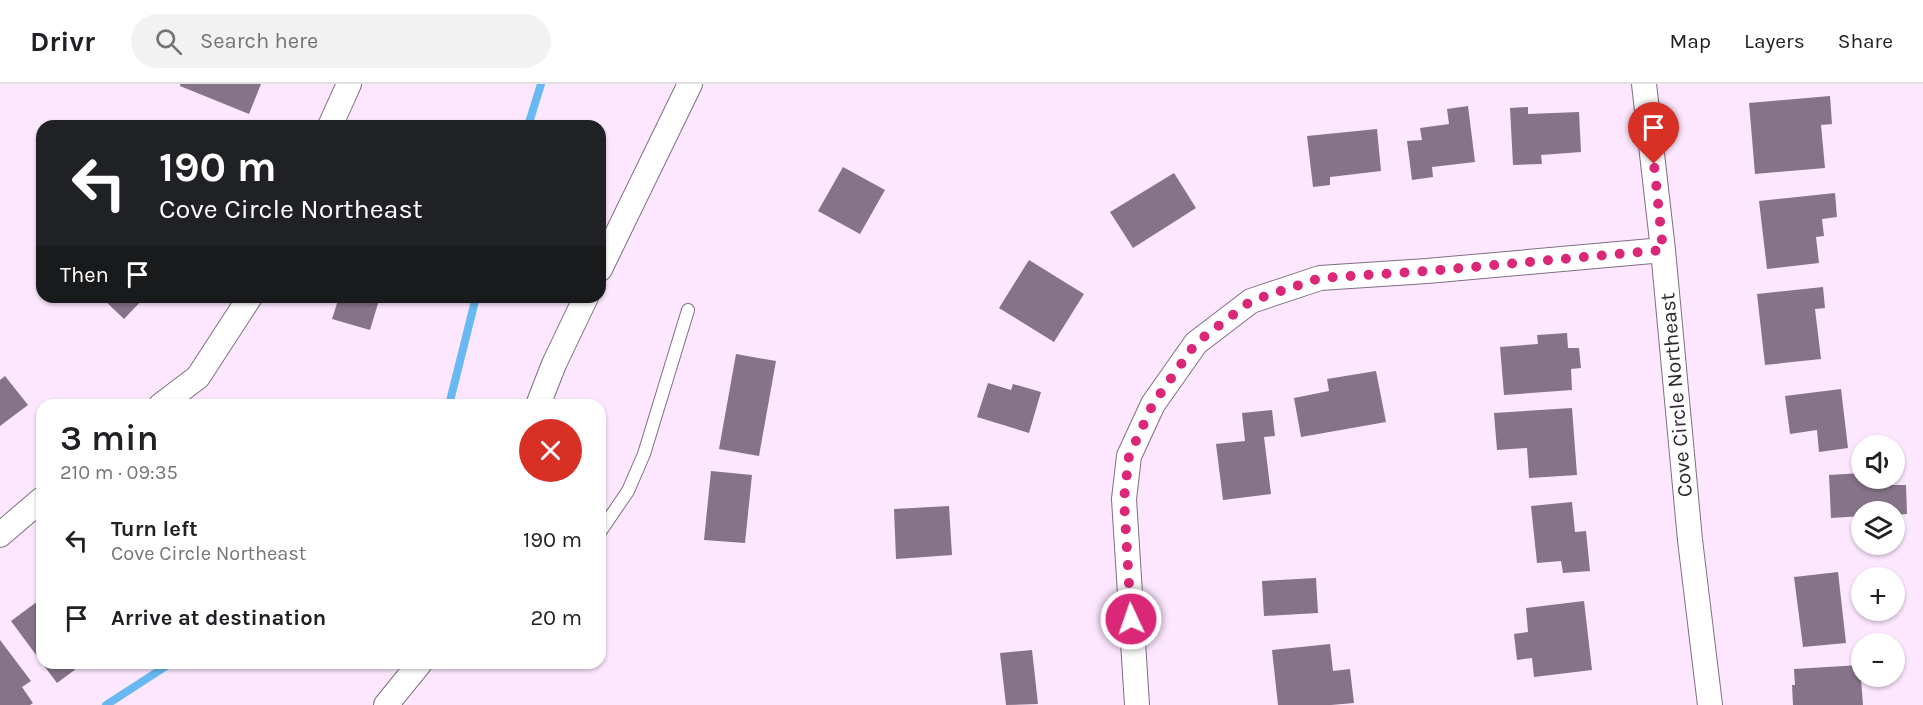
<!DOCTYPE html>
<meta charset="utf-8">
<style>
:root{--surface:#fff;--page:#f2f2f2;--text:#202124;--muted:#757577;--line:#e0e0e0}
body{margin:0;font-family:Karla,sans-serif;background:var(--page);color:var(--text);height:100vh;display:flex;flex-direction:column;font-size:22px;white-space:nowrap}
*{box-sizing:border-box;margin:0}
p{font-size:20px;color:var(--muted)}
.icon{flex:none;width:33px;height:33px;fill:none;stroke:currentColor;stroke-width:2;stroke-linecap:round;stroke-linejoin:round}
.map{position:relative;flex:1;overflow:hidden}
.side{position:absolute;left:36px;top:315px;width:570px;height:270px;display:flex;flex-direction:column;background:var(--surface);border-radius:18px;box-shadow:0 2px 4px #0004}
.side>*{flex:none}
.banner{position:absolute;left:36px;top:36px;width:570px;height:183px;border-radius:18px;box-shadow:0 2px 4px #0004;background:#202124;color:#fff;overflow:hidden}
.buttons{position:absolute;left:1851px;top:351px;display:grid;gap:12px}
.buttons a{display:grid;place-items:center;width:54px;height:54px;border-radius:50%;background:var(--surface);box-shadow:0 2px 4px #0004;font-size:30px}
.pin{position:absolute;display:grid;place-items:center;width:51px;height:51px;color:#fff;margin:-62px -26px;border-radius:50% 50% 50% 0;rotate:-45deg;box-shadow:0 0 6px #0007}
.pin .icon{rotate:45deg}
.me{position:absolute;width:66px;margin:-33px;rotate:357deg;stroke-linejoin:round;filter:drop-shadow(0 0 4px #0008)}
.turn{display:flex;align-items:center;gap:21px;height:126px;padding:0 24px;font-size:27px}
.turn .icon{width:78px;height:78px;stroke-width:2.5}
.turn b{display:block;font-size:42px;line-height:51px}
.then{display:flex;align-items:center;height:57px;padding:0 24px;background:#0003;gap:12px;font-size:22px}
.round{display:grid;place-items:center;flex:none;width:63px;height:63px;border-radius:32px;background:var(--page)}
.headline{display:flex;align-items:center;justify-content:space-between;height:102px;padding:0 24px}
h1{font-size:36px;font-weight:600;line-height:45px}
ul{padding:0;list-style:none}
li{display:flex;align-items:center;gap:18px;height:78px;padding:0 24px}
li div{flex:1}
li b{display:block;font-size:22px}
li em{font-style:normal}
header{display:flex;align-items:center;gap:36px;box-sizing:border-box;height:84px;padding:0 30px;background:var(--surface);border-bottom:2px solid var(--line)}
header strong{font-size:28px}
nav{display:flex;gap:33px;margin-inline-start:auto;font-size:21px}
.search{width:420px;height:54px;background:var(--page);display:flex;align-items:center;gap:15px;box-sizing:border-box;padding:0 21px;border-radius:33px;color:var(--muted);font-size:22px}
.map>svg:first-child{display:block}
</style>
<header>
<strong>Drivr</strong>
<div class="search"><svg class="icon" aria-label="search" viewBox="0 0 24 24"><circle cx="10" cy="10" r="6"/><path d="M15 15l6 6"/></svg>Search here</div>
<nav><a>Map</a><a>Layers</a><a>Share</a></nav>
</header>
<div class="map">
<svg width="1923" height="621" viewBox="0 0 1923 621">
<rect width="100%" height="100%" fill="#fce7ff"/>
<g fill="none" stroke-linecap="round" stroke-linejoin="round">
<path stroke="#68b8f1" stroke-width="8" d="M528,42L541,0
M449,321L476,213
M106,621L171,579"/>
</g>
<path fill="#857388" d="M180,0H261L249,30L180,2Z
M1830,12L1832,40L1821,41L1825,84L1755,90L1749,19Z
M1468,22L1475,78L1432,83L1433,93L1412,96L1407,57L1422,56L1420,44L1449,40L1447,25Z
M1528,23V30L1579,28L1581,68L1541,71L1542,80L1513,81L1510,24Z
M206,36L221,42H204Z
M1377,45L1381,87L1330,93V101L1313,103L1307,52Z
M843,83L885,106L860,150L818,127Z
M1174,89L1196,124L1133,164L1110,128Z
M1835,109L1837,133L1822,135L1824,152L1816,153L1819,179L1767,185L1759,117Z
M1029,176L1084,210L1054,258L999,224Z
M1823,203L1825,224L1815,225L1821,275L1765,281L1757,210Z
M101,213H145L124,235Z
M339,213H380L370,246L332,235Z
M1567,249L1568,264H1579L1581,284L1571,285L1572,306L1504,311L1500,263L1538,260L1537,251Z
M736,270L776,277L759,372L719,365Z
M1376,287L1386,338L1301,353L1294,314L1329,307L1327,295Z
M5,292L28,321L0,342V296Z
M988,299L1011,306L1013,300L1041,308L1029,349L977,333Z
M1841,305L1848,364L1819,368L1817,346L1790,350L1785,312Z
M1572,324L1577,391L1529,394L1527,364L1497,366L1494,329Z
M1272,326L1275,352L1264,353L1271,410L1223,416L1216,360L1245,357L1242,329Z
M711,387L752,391L745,459L704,456Z
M1862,389V394H1891V401H1906L1907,430L1894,431V428H1862V432L1831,434L1829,391Z
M1572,418L1575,448L1586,447L1590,487L1563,489L1561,477L1537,479L1531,422Z
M949,422L952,471L896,475L894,425Z
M1838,488L1846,559L1803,563L1794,493Z
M1316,494L1318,529L1264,532L1262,497Z
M42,514V579L11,537Z
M1584,517L1592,586L1534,593L1532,574L1517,576L1514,550L1528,548L1526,524Z
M0,556L31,597L22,603L33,619L30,621H0Z
M1330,560L1333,587L1350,585L1354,619L1331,621H1278L1272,566Z
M1032,566L1038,620L1006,621L1000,569Z
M42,579H84L57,599Z
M1860,581L1863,621H1793L1792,601H1795L1794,585Z"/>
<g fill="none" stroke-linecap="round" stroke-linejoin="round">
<g stroke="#7f6d82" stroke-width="14">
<path id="service" d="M600,448L628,407L644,370L688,226"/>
</g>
<g stroke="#7f6d82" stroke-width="26">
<path id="minor" d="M1644,0L1663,166L1690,456L1710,621
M330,42L349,0
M600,185L690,0
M161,321L198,293L250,213
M538,321L554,280L586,213
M0,451L42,415
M386,621L420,579
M1137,621L1124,415L1129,372L1153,320L1196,259L1251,217L1320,194L1427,187L1663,166"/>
</g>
<use href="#service" stroke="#fff" stroke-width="12"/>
<use href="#minor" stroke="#fff" stroke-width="24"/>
</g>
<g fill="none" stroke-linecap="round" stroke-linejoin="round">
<path stroke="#db2777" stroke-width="10" stroke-dasharray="0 18" d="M1131,535L1124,415L1129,372L1153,320L1196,259L1251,217L1320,194L1428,187L1663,166L1654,80"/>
</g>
<g text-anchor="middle" stroke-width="5" stroke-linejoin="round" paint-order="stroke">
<g font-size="21" fill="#2e2730" stroke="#fff">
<text transform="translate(1676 311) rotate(-95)" y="7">Cove Circle Northeast</text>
</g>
</g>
</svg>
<div class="buttons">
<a><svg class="icon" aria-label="sound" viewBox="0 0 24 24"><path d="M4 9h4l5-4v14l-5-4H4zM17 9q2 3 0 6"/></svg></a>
<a><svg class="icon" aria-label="layers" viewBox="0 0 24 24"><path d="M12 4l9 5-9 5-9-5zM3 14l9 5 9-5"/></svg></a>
<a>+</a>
<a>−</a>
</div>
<div class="pin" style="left:1654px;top:80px;background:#d93025"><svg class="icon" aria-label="arrive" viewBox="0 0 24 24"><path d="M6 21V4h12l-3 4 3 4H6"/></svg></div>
<svg class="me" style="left:1131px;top:535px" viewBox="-20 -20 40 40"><circle r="17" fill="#db2777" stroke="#fff" stroke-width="3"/><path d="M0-11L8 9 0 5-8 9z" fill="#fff"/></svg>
<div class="banner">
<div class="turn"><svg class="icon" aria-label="left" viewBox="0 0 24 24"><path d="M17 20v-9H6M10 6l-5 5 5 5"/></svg><div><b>190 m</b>Cove Circle Northeast</div></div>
<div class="then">Then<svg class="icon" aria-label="arrive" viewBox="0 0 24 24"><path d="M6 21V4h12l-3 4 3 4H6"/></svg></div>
</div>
<section class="side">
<div class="headline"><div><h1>3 min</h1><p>210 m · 09:35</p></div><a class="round" style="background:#d93025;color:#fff"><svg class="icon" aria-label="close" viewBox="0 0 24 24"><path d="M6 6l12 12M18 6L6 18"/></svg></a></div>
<ul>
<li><svg class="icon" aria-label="left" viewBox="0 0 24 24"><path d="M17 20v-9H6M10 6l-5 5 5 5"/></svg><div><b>Turn left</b><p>Cove Circle Northeast</p></div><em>190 m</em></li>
<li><svg class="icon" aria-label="arrive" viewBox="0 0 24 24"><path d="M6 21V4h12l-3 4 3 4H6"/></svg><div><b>Arrive at destination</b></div><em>20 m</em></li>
</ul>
</section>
</div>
